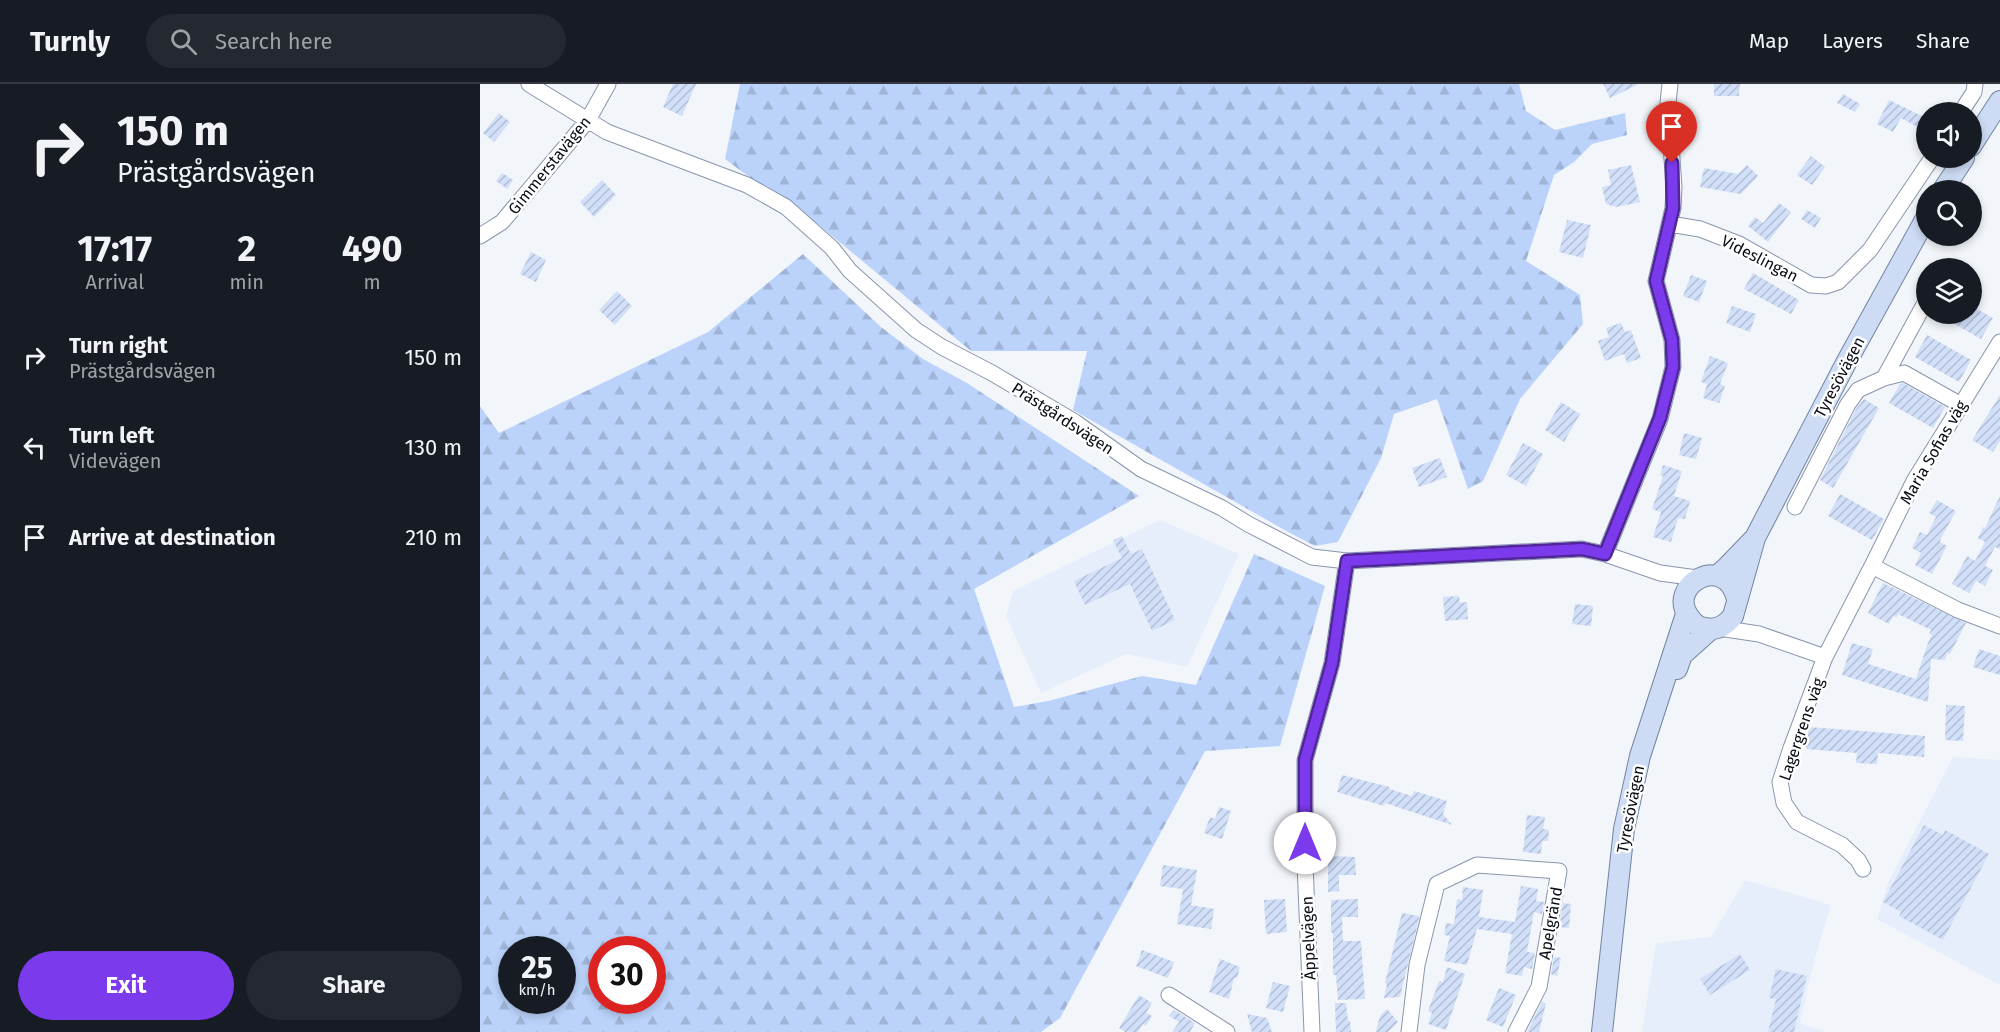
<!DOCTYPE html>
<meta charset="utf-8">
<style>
:root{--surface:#171b24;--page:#242831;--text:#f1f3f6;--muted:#9ea1a6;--line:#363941;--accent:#7c3aed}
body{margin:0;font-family:"Fira Sans",sans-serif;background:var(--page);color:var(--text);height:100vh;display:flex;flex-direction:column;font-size:22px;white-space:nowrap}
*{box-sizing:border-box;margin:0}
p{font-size:20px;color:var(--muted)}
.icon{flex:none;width:33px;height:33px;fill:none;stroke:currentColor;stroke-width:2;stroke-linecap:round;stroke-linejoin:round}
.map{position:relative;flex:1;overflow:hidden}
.panel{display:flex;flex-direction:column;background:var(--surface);width:480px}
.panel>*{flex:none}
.hud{background:#171b24;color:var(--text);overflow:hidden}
.tools{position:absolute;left:1436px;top:18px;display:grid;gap:12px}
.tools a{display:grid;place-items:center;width:66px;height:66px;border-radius:50%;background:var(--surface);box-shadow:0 3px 9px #0003;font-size:30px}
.speed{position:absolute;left:18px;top:852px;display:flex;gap:12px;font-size:30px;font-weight:700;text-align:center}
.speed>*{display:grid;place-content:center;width:78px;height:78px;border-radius:50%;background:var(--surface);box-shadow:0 3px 9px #0003;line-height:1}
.speed small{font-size:15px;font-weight:400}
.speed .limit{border:9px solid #d22;background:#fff;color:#111}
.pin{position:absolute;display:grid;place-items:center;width:51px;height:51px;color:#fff;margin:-62px -26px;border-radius:50% 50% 50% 0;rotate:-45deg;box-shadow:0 0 6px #0007}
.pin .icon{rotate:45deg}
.me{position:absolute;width:66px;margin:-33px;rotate:0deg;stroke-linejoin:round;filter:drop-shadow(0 0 4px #0008)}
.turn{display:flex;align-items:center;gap:21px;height:126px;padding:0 18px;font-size:27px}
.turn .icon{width:78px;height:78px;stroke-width:2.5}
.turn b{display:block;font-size:42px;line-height:51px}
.eta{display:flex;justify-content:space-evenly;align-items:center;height:102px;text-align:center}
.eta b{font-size:36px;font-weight:700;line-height:42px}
.primary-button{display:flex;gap:12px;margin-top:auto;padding:12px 18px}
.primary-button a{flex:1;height:69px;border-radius:36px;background:var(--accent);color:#fff;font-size:24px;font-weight:700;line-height:69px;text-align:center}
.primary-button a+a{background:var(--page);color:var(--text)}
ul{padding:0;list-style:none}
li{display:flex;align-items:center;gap:18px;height:90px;padding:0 18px}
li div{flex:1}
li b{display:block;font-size:22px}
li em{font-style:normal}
header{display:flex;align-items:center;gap:36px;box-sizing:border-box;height:84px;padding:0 30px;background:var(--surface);border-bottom:2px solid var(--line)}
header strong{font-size:28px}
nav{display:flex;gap:33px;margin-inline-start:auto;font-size:21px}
.search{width:420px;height:54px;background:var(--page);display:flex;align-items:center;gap:15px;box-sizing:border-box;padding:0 21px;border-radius:33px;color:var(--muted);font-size:22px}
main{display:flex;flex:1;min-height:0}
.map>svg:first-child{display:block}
</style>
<header>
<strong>Turnly</strong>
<div class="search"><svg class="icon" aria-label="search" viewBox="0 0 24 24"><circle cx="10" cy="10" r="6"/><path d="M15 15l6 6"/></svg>Search here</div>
<nav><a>Map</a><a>Layers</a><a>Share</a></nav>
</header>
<main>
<section class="panel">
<div class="hud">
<div class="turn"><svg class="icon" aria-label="right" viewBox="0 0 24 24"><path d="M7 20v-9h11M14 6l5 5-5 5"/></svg><div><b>150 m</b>Prästgårdsvägen</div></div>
</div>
<div class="eta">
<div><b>17:17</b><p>Arrival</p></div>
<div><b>2</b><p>min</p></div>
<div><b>490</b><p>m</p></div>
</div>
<ul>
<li><svg class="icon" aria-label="right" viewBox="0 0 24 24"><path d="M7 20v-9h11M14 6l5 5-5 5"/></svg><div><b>Turn right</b><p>Prästgårdsvägen</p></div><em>150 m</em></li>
<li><svg class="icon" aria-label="left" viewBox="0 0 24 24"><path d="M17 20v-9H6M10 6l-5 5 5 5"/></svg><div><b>Turn left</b><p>Videvägen</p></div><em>130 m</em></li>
<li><svg class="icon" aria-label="arrive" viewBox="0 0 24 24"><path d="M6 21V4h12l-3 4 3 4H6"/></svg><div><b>Arrive at destination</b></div><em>210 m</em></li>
</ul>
<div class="primary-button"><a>Exit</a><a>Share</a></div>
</section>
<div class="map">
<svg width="1520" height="948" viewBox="0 0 1520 948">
<defs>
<pattern id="forest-firs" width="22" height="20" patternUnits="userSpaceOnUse" patternTransform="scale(1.5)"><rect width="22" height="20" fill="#bbd3fb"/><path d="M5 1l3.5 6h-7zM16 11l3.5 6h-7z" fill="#9fb4d6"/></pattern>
<pattern id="building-hatch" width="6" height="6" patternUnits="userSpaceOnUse" patternTransform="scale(1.5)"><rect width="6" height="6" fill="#d1dff8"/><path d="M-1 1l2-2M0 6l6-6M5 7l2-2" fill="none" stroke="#b2bed4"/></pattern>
</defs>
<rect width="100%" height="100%" fill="#f2f5fa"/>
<path fill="#e7eefb" d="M680,436L759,470L707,583L646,570L561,609L526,532L533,507Z
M1473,673L1520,676V901L1397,835L1408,799Z
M1265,796L1351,821L1333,881L1320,939L1345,948H1162L1176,859L1231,853Z"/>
<path fill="url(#forest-firs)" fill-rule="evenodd" d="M260,0H1039L1046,27L1075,46L1145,29L1147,51L1112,60L1094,78L1074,91L1046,177L1100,211L1103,240L1040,315L1003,397L988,405L957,315L914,330L901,374L858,458L835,462L810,449L593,326L607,267H491L316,122L292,110L245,75Z
M323,170L401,243L443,275L487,299L659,412L494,505L534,623L568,617L662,592L716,601L774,470L845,502L800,662L725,667L580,934L561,948H0V322L19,349L228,248ZM32,866H82V916H32ZM122,866H172V916H122Z"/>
<path fill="url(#building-hatch)" d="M193,0H216L202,32L183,23Z
M1123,0H1159L1130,14Z
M1234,0H1260L1259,12H1234Z
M1363,10L1380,20L1375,28L1357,19Z
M1409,16L1446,34V48L1421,34L1413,48L1397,40Z
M19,29L30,38L14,58L3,49Z
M1331,72L1345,83L1332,101L1317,91Z
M1151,81L1160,118L1136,123L1126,120L1122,103L1131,101L1128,86Z
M1267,81L1278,92L1261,110L1220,103L1224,84L1258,90Z
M22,89L33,96L27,105L16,97Z
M122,96L136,111L114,133L100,118Z
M1299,119L1311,128L1288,158L1268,142L1275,133L1283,139Z
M1327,126L1341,134L1335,144L1321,135Z
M1087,136L1111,141L1103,174L1079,168Z
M51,168L66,176L56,198L40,190Z
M1273,189L1319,216L1311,230L1264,205Z
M1211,191L1227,197L1219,218L1203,212Z
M137,207L152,222L135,241L119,226Z
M1252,222L1276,230L1270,248L1246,239Z
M1491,222L1513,234L1501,255L1457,230H1491Z
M1141,239L1145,248L1151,246L1161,274L1147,279L1144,270L1125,277L1118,257L1129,253L1126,244Z
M1447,251L1491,276L1479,298L1435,273Z
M1230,272L1248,279L1240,300L1245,302L1239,319L1223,314L1227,300L1221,298Z
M1423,299L1465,323L1453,344L1409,319L1420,300Z
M1520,311V357L1513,368L1492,356Z
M1384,315L1399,324L1353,404L1340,396L1376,325Z
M1081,318L1100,330L1084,358L1065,346Z
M1204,349L1222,354L1216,375L1199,371Z
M1043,359L1063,370L1046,402L1026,391Z
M960,374L967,393L939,403L932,384Z
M1183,381L1202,387L1194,412L1210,417L1205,435L1198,434L1191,458L1173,453L1181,428L1172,425L1183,392L1180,391Z
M1360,410L1404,435L1392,456L1348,432Z
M1520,412V465L1515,463L1505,482L1513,486L1505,502L1496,497L1489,509L1472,500L1487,472L1495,477L1505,458L1498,454L1503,443L1505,444Z
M1457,416L1476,427L1461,454L1460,458L1467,462L1452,490L1435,481L1441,469L1432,464L1440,448L1447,451L1456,433L1449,429Z
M642,452L651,470L662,465L695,536L672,547L650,500L605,521L594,497L642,474L633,456Z
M1403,499L1486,539L1470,570L1467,569L1465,576L1451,575L1448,618L1362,591L1372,559L1393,565L1388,580L1436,595L1448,559L1452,551L1449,550L1451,546L1418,530L1416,533L1413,532L1409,540L1388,529Z
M979,512L980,519L987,518L988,535L965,537L963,513Z
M1095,520L1113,522L1111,542L1092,540Z
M1499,565L1520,572V591L1493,583Z
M1466,621L1485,622L1483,657L1465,656Z
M1329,643L1445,652L1444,673L1398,669L1397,680L1376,679L1377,669L1326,665Z
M862,691L910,703L909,705L932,712L934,707L967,717L963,730L972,741L905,719L904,722L857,708Z
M739,723L751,727L742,755L724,749L730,733L735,735Z
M1047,731L1065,733L1063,745L1069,746L1068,757H1062L1061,770L1043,768Z
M1444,741L1463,751L1465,746L1509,770L1463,856L1419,832L1421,828L1403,818Z
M848,772L875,773L876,791H859V807L848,808Z
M683,781L717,786L711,821L734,825L731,845L697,840L703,805L680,802Z
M1041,802L1058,805L1056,817L1064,818L1062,830L1054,828L1047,868L1055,869L1052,885L1044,883L1042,892L1025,889L1032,850L997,845L987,881L964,877L970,852L964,851L966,839L974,840L977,815L982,816L983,803L1003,806L999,833L1035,838Z
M805,815L807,848L786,850L784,816Z
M878,815V833H862L863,857H881L885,915L858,916L856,891H853V849H851V816Z
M1083,819L1091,820L1089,844L1079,843Z
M922,829L939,832V834L920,913L904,914L907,900L905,899Z
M662,866L694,878L688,894L656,882Z
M1260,870L1270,886L1230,911L1220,895Z
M1074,873L1081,874L1077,892L1071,890Z
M740,875L760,883L757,894H754L749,915L729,908Z
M967,883L985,890L966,946L948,940L952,929L948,927L959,897L963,898Z
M1296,885L1327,892L1314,948H1288L1296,915L1289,914Z
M793,898L810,902L803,928L786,924Z
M1019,904L1036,911L1023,943L1006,936Z
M659,911L672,919L666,929L672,932L666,942L663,940L658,948H645L639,944Z
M1062,918L1066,919L1059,948H1047Z
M855,919H866L868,937H870L871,948H856Z
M907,925L918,938L908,948H896L900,932Z
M694,926L715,939L710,948H692L699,938L689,932Z
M767,930L787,934L792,948H772Z"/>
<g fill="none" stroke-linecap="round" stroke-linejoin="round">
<g stroke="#8996ad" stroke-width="17">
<path id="minor" d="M49,0L127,48L267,101L306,123L352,164L370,187L436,246L462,263L512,289L595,338L661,385L742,424L768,440L832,473L867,477L1102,465L1125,470L1180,489L1217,494
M1481,28L1494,8L1495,0
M1190,140L1220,145L1259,160L1331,201L1346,202L1358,198L1390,166L1452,74
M0,152L22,138L108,36L128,0
M1404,294L1424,289L1481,321
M1315,423L1368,320L1378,306L1404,294L1446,217
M1125,470L1180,335L1193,283L1192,256L1176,197L1193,124L1194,103L1188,19L1190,0
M1392,482L1434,397L1520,258
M1239,544L1279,550L1345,573
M1383,785L1378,776L1362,761L1317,738L1304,719L1300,698L1311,664L1345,573L1392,482L1478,526L1520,542
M689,911L747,948
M832,948L825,780V676L852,579L867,477
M929,948L937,881L957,800L997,781L1079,787L1059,903L1036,948"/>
</g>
<g stroke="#7384a1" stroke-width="22">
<path id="major" d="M1491,62L1520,17
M1463,106L1484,74
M1237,492L1247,483L1273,456
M1257,515C1245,467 1184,502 1210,534C1214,540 1218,543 1225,544C1237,547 1246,541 1253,532L1275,454L1367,277L1446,134
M1197,585L1202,571L1231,545
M1122,948L1144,745L1160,672L1206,530"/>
</g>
<use href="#minor" stroke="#fff" stroke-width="15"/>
<use href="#major" stroke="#cddcf4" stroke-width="20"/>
</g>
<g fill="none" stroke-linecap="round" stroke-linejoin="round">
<g stroke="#51269a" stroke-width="15">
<path id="route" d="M825,759V676L852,579L867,477L1102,465L1125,470L1180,334L1193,283L1192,256L1176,197L1193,124L1192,79"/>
</g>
<use href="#route" stroke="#7c3aed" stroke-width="10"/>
</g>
<g text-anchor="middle" stroke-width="5" stroke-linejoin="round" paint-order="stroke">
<g font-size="16" fill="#080d15" stroke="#fff">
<text transform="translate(69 81) rotate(-51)" y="6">Gimmerstavägen</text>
<text transform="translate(1280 174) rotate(27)" y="6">Videslingan</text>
<text transform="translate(1359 293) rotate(-62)" y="6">Tyresövägen</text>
<text transform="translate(583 334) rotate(33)" y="6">Prästgårdsvägen</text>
<text transform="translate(1453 368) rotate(-60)" y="6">Maria Sofias väg</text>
<text transform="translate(1321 645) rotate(-71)" y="6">Lagergrens väg</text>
<text transform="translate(1150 725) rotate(-79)" y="6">Tyresövägen</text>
<text transform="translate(1070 839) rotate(-80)" y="6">Apelgränd</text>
<text transform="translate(828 854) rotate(-92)" y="6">Äppelvägen</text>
</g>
</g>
</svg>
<div class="tools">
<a><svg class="icon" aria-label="sound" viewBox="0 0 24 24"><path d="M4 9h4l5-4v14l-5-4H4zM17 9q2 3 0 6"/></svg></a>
<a><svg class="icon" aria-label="search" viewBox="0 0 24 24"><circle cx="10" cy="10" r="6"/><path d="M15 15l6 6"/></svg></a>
<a><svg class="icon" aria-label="layers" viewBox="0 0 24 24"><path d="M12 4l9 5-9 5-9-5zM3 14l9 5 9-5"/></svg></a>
</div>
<div class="speed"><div>25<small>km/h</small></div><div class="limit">30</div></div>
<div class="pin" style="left:1192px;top:79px;background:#d93025"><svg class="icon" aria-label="arrive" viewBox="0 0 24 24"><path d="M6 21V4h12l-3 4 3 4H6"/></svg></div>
<svg class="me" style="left:825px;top:759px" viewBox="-20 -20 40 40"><circle r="19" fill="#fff"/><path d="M0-13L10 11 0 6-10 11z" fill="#7c3aed"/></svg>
</div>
</main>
